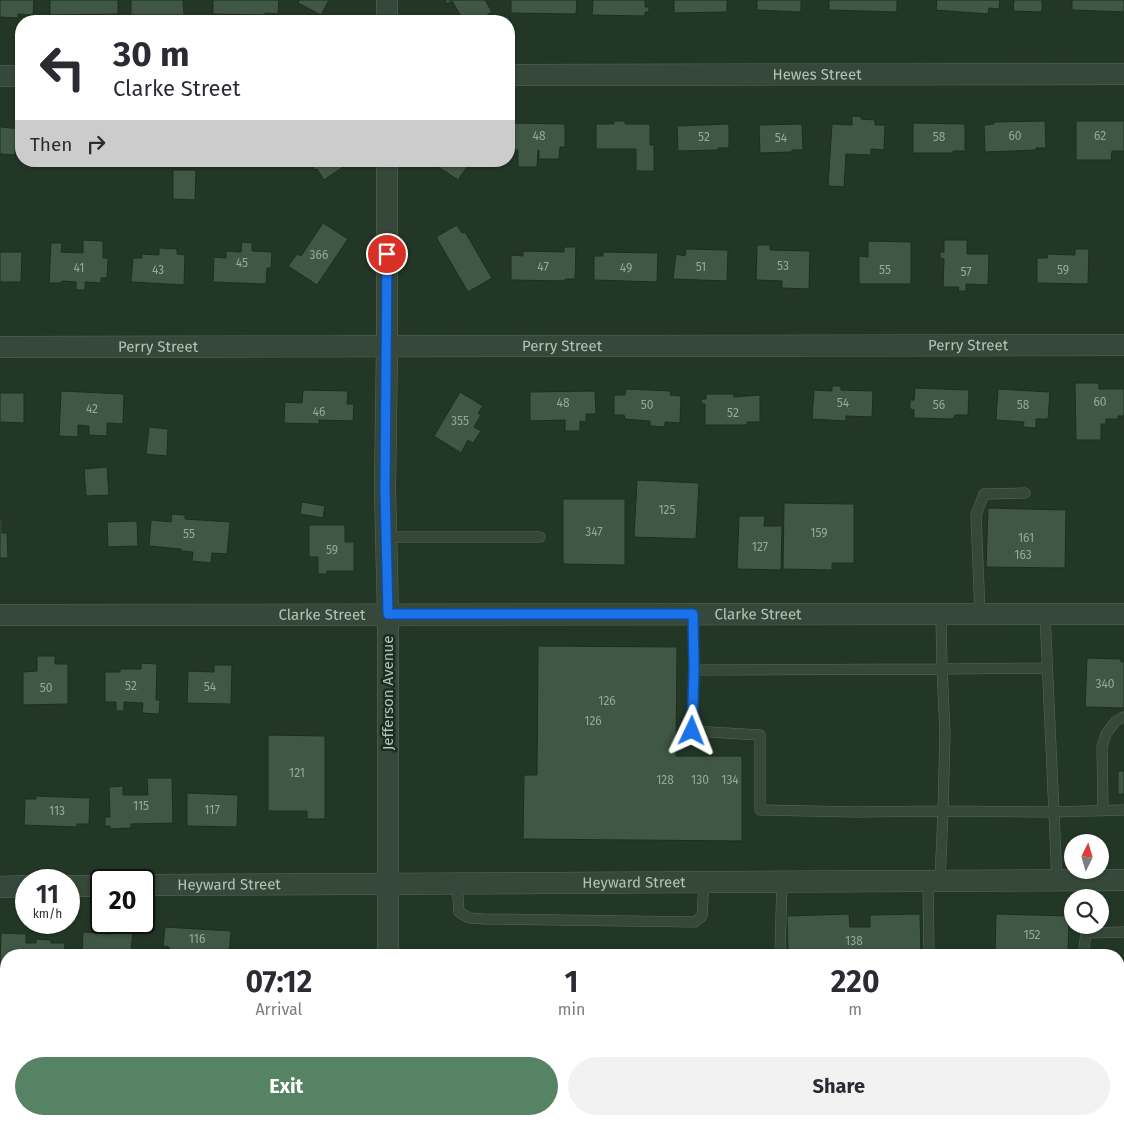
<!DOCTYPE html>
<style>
:root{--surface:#fff;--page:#f2f2f3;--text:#2b2b33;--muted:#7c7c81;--accent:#568364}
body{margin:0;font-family:"Fira Sans",sans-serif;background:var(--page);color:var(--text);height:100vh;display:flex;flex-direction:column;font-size:19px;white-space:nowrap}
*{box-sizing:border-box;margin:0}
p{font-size:16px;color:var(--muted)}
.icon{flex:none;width:28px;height:28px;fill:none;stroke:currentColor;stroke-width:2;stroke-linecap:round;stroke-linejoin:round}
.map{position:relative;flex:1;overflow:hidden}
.drawer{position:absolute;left:0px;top:949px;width:1125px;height:176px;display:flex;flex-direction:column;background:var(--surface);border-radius:20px 20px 0 0;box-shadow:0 1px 4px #0004}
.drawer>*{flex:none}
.hud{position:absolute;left:15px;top:15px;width:500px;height:152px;border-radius:20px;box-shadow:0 1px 4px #0004;background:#fff;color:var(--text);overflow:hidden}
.needle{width:32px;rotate:5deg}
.controls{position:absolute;left:1064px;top:834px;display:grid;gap:10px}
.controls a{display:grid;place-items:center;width:45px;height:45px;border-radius:50%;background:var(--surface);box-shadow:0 1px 4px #0004;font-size:25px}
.speed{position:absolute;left:15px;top:869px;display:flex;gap:10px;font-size:25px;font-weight:700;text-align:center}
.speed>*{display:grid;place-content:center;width:65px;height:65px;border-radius:50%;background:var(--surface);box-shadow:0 1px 4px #0004;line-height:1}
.speed small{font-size:12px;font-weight:400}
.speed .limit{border:2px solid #111;border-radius:8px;background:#fff;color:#111}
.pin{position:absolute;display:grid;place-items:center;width:42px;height:42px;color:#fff;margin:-21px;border:2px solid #fff;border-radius:50%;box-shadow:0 1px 5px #0007}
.me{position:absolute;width:55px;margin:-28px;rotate:2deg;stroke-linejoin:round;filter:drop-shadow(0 0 4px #0008)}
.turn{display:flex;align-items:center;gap:18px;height:105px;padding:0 15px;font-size:22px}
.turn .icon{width:65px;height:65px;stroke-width:2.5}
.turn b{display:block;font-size:35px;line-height:42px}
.then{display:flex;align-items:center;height:48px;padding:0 15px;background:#0003;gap:10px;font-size:19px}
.eta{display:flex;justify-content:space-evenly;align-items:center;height:85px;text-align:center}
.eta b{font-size:30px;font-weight:700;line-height:35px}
.cta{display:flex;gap:10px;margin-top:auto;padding:10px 15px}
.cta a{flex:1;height:58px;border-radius:30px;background:var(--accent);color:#fff;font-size:20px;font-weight:700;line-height:58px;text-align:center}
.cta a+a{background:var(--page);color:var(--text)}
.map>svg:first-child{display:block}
</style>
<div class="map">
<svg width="1124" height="1124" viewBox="0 0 1124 1124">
<rect width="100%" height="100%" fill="#233726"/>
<path fill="#3f5744" stroke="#1d2e21" d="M0,0H34L33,15L18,14V18L0,17Z
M50,0H118V14L50,15Z
M131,0H183L184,15H131Z
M213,0H279L278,14L265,13V15L213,14Z
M299,0H329L321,15L298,3Z
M444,0H485L492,12L477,21H464L452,1L447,4Z
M511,0H577L576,14L511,13Z
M593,0H645V7H649V12H645V16L592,15Z
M674,0H727V12L674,13Z
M757,0H801V12L757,10Z
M829,0H897V12L829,10Z
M937,0H1000L999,9L989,8L988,14L936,10Z
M1014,0H1042V12L1013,11Z
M1072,0H1124V12L1072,10Z
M852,116L862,117L861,119L875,120V125H885L884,150L871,149V155L846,154L844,187L828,186L832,124L852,125Z
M0,120H1V127L21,129V150H15V155L0,154Z
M614,121H625V124H650V145H654V171H636V149H596V124H614Z
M1045,121L1046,148H1036V150L985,152L984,125L994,124V122Z
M1076,121H1124V151H1112L1111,160H1076Z
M514,123L565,124V147H560L559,159H539V150H538L537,167H518V150H514Z
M913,123L965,124V151H953V153H913Z
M729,124V148H718V150L678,151L677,126Z
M802,124L803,150H792V152L760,153L759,125Z
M219,161H259V165L219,164Z
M309,161H343L346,165L324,180L317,169L315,170Z
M436,161H471L458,180L434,164Z
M173,170H196L195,200L173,199Z
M323,223L348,239L317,285L288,266L297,254L301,256Z
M457,225L462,233L465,232L492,278L468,292L436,237Z
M83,240L103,241V258H108L107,278H101V283L85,282V290H76V282L62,281V283H49L51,243H62L61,252L83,253Z
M944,240H967V254H989L988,285L966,284V291H958L959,287H943L944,259L940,258V252H944Z
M868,241L911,242V284H859V256L868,257Z
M242,242L252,243V251L272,252L271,268H267L266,284L213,282L214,257L226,258V251L241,252Z
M757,245H770V250L810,251L809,289L782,288V281L756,280Z
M564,247H576L575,279H565V281L511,280V255L523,256V251L564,252Z
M159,248L177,249V254L185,255L184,285L131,282L133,258H142V254L159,255Z
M686,249L728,250L727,281L673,279L676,254L685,256Z
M1075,249H1089L1088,284L1037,283V258H1047L1048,254L1075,255Z
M0,252H22L21,282H0Z
M603,252L658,253L657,282L594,280V256H603Z
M1075,383H1099V389H1124V416H1118V419H1106V424H1101V440H1076Z
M832,386H841V390L873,391L872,417L846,416V421L812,419L814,390L832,391Z
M915,388L969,390L968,415H955L953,419L914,418V410L910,409V400H914Z
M626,389L671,391L670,395L681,396L680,423L665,422V427L650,426V421L625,419L624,415H614V395H625Z
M998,389L1050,392L1048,419H1036V428L1023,427L1024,422L996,420Z
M303,390L348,391L347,404H354L353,421L319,420V424L284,423L285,402L302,403Z
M61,391L124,394L123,424L107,423V436L89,435V426L78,425V437L59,436Z
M595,391L596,414H586V422L580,421V431H565V420L530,421V392Z
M460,392L483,406L478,413L481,415L474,427L481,431L473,443L468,440L461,453L434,436Z
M0,393H24V423L0,422Z
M706,394H733L734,397L760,395V422H747V425H705V404H702L701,399H706Z
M149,427L168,429L167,456L146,454Z
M107,467L109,495L86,496L84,469Z
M637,480L699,483L696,539L634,537Z
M563,499H625V565L563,564Z
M302,502L325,506L323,518L300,514Z
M784,503L854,504V563H832V570L783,569Z
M988,508L1066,510L1065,568L986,567Z
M172,514L185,515V519L230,522L227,554L212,553L211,563L192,561L193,552L181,551V549L149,546L151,520L171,522Z
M739,516H765L764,526H782L781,570L737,569Z
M0,518H2V533H7L8,558H0Z
M137,521L138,546L108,547L107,522Z
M309,525H345V542H354V571H327V574H318V557H309Z
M538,646L677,647L676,756H742V841L523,839L524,775H537Z
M37,656H55V664H68V704L23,705V672L37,671Z
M1087,658L1121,659V662H1124V708L1085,707Z
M141,663L157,664L156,700H160L159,714L142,713L143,703L124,702V711H116V702H105V672H120V669H141Z
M214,665H232L231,704L187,703L188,671L214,672Z
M268,735L325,736V819H307V811H268Z
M1118,771H1124V794H1118Z
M147,778H172L173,823L131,824V828L110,829V826H105V817H110L109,787L123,786V795H148Z
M187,793L238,795L237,827L187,826Z
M36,796L90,798L89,824H77V827L24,825L25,799H36Z
M849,914L850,927H870V915L920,914L921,955H788L787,916Z
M996,914L1069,916L1068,955H995Z
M165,927L231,931L229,955H169V947L163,946Z
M111,930L133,931L131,952H134V955H82L83,932L110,934Z
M1,933L26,934V943H36V939L51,940V943H65L64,955H6V967H0Z
M505,954L653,955H505Z
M1119,966H1124V999H1119Z
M0,1046L6,1047V1091L0,1090Z"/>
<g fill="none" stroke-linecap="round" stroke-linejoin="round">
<g stroke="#56685a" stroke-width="11">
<path id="service" d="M386,537H540
M693,614L694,670L942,669L941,614
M980,614L976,515L984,494L1025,493
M1045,614L1057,880
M1047,668L942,669L945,733L943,811L1053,812L1124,810
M694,670L692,731L760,735V810L857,812L943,811L940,881
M1103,811L1102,747L1106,734L1115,722L1121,718L1124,717
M928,881L929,955
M457,883L459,912L469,918L486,919L695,922L702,916L704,882
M780,955L782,881
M1083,955L1086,933L1124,932"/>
</g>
<g stroke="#56685a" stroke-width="22">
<g id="minor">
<path d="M387,21V0"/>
<path id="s1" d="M509,75L1124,74"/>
<path d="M0,76H21"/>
<path d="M387,161V347L385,489L388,615V955"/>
<path id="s2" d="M0,347L1124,345"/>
<path id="s3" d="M0,615L1124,614"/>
<path id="s4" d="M144,885L1124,880"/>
<path d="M69,886H101"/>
<path d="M0,887L26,886"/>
<path d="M390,1119V1124"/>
</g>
</g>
<use href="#service" stroke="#364839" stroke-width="10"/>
<use href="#minor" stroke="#364839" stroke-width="21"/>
</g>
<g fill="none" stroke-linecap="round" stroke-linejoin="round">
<g stroke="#114b97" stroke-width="12">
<path id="route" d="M387,254L385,489L388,614H693L694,670L692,731"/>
</g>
<use href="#route" stroke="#1a73e8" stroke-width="9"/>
</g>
<g text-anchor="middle" stroke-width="5" stroke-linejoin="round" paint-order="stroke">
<g font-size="12" fill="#94a999">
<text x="539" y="140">48</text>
<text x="1015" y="140">60</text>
<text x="1100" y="140">62</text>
<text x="704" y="141">52</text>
<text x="939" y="141">58</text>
<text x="781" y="142">54</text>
<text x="319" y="259">366</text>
<text x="242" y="267">45</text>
<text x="783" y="270">53</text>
<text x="543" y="271">47</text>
<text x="701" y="271">51</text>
<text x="79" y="272">41</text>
<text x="626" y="272">49</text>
<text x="158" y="274">43</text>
<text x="885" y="274">55</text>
<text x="1063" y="274">59</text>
<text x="966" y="276">57</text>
<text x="1100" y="406">60</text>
<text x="563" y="407">48</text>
<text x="843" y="407">54</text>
<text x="647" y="409">50</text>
<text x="939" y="409">56</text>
<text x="1023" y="409">58</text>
<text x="92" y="413">42</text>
<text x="319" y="416">46</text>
<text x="733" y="417">52</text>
<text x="460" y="425">355</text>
<text x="667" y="514">125</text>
<text x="594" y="536">347</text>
<text x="819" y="537">159</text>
<text x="189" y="538">55</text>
<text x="1026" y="542">161</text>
<text x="760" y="551">127</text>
<text x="332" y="554">59</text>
<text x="1023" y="559">163</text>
<text x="1105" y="688">340</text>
<text x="131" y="690">52</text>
<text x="210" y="691">54</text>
<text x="46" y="692">50</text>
<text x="607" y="705">126</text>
<text x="593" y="725">126</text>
<text x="297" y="777">121</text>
<text x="665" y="784">128</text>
<text x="700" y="784">130</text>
<text x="730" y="784">134</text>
<text x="141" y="810">115</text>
<text x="212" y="814">117</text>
<text x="57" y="815">113</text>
<text x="1032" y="939">152</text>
<text x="197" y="943">116</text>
<text x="854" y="945">138</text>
</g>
<g font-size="15" fill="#b1c4b5" stroke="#1c2c1f">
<text dy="5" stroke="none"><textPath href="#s1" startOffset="308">Hewes Street</textPath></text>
<text dy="5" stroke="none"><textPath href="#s2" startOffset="968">Perry Street</textPath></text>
<text dy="5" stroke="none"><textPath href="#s2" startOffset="158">Perry Street</textPath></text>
<text dy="5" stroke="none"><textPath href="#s2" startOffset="562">Perry Street</textPath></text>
<text dy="5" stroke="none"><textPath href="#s3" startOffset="758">Clarke Street</textPath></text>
<text dy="5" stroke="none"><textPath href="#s3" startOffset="322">Clarke Street</textPath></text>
<text transform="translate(388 693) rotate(-90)" y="5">Jefferson Avenue</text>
<text dy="5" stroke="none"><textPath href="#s4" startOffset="490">Heyward Street</textPath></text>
<text dy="5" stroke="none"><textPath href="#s4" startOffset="85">Heyward Street</textPath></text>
</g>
</g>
</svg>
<div class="controls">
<a><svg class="needle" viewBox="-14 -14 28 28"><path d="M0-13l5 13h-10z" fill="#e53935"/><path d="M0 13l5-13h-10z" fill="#7c7c81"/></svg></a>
<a><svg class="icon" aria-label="search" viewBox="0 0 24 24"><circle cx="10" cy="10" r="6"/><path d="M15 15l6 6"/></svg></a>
</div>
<div class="speed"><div>11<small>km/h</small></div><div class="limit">20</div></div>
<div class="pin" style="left:387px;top:254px;background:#d93025"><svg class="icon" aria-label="arrive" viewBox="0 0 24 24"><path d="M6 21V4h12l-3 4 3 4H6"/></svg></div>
<svg class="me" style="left:692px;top:731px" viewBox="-20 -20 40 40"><path d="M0-17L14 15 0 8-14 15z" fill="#1a73e8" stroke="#fff" stroke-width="4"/></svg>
<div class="hud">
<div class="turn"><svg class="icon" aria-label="left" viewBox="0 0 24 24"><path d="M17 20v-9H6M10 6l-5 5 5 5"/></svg><div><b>30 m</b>Clarke Street</div></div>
<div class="then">Then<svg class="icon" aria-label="right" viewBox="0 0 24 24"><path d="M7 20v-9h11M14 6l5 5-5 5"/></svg></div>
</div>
<section class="drawer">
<div class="eta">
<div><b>07:12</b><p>Arrival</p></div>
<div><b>1</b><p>min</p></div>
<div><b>220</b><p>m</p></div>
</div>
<div class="cta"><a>Exit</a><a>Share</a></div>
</section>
</div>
